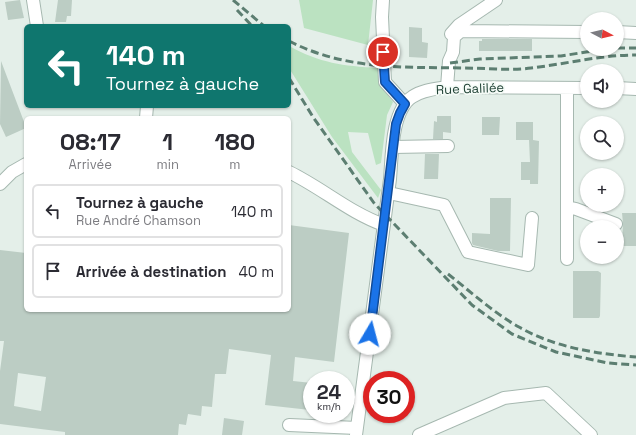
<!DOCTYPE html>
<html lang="fr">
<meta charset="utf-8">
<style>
:root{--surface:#fff;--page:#f7f7f7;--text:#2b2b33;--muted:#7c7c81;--line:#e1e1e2}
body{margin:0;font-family:"Space Grotesk",sans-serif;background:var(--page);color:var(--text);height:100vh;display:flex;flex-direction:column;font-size:15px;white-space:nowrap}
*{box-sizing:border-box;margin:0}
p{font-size:13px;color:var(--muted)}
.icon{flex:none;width:22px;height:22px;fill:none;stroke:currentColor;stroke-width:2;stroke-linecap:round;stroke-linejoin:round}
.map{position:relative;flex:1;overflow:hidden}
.panel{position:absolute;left:24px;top:116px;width:267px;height:196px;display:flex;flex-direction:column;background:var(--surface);border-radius:6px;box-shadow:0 1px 3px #0004}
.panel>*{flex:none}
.banner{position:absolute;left:24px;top:24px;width:267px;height:84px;border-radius:6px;box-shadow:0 1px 3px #0004;background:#0f766e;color:#fff;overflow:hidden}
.needle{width:26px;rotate:97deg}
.buttons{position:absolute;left:580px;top:12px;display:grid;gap:8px}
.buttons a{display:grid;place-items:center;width:44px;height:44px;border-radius:50%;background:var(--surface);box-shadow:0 1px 3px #0004;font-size:20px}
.speed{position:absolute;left:303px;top:371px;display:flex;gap:8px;font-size:20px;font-weight:700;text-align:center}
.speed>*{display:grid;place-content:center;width:52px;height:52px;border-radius:50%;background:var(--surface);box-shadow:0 1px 3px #0004;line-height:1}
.speed small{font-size:10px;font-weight:400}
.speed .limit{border:6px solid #d22;background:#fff;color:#111}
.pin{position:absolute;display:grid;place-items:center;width:34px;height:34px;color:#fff;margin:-17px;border:2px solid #fff;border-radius:50%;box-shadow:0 1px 4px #0007}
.me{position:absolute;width:44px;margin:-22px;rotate:8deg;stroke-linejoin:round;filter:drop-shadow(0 0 3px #0008)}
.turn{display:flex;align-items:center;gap:14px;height:84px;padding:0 16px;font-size:18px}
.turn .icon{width:52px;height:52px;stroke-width:2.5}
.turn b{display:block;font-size:28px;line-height:34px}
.eta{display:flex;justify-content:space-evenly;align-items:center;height:68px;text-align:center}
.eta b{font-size:24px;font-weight:600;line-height:28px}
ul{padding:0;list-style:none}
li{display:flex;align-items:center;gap:12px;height:54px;margin:0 8px 6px;padding:0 8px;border:2px solid var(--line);border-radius:6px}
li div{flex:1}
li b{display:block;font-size:15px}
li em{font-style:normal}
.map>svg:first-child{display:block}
</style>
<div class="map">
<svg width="636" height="435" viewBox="0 0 636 435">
<rect width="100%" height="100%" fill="#e4efe9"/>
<path fill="#bbe2c1" d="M299,0H373L368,45L304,28Z
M289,46C320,63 343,66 378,68L379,84L393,102L387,115L381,163L376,165L368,133L348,132L352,152L381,190L378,198L332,137L289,68Z"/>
<path fill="#bccdc4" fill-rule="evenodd" d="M20,0L24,18L8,20L5,2Z
M58,0H72L71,16H67L66,22H55Z
M409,27L422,28V42L428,43L427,58L409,57Z
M482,39H532V51H479V41H482Z
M1,61L26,127V128L6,137L0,124Z
M437,116H451V133L443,132V139H433L434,121L437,122Z
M482,117H500L499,135H482Z
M516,122H533V140L539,141L538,184H530V180H521V162H530L529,140H516Z
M425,154H439L438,179H424Z
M490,198H511L510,251H498L473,245L472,243V233L490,234Z
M622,213H636V246H622L623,223Z
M289,225L349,233L334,362L295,357L293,381L312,383L310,410L265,405L271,355L229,349L226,374H215L212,407L202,406L201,416L188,414L186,425L179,424L178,435H65V432L0,424V371L4,341H0V250L26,253V310H289ZM18,373L46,377L41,411L14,406Z
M573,271H598L601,273L600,316L599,318H573Z
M224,418L244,421L242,435H222Z"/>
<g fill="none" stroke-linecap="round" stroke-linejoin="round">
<g stroke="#a6b8b0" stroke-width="14">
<path id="minor" d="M33,0L37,26
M383,0L382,17L385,82L405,104
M617,32L636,33
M451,34L459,25L496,0
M447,87L449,61L453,52L454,37L461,31L587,32
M567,88V259
M617,88L636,89
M146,118L147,106
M393,147L448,146
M289,172C322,188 350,213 384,225
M0,184L12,172L26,164
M389,193L444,205L468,252L528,265L532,218
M567,207L576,209L616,224
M289,425L357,428
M356,435L390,179C392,157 391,111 412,97C422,90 435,89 447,87L587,88
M419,435L504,398L546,393L591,435"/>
</g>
<use href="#minor" stroke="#fff" stroke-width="12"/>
<path stroke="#5c7e71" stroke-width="3" stroke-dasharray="8 4" stroke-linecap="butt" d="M233,0L264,26
M237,10L252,26
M289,41C345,70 403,67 464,68C486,68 509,71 531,68C566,64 600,55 636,55
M617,48H636
M450,63L480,59L561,56L605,49
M289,78L313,117L374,203L472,305L512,334L556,352L608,363L636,365
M448,274C471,292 494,313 519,327C553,347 597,354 636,357"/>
</g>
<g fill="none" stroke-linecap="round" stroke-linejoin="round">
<g stroke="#114b97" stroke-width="10">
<path id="route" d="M370,334L396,124L400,113L405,104L385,82L383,52"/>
</g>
<use href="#route" stroke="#1a73e8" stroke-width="7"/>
</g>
<g text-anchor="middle" stroke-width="3.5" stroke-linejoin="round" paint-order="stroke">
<g font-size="13" fill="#214336" stroke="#f5fbf7">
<text transform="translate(470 88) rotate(-2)" y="5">Rue Galilée</text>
</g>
</g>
</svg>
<div class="buttons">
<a><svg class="needle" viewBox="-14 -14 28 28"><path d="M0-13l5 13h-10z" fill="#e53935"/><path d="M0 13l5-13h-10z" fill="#7c7c81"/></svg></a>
<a><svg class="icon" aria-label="sound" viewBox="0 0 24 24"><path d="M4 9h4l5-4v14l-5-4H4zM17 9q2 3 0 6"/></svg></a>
<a><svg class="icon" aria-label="search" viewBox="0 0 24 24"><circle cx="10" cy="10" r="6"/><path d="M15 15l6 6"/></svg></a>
<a>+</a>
<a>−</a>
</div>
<div class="speed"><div>24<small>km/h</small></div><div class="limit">30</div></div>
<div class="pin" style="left:383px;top:52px;background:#d93025"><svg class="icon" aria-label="arrive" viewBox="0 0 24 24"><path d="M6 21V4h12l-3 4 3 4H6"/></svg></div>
<svg class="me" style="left:370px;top:334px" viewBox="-20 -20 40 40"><circle r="19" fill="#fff"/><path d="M0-13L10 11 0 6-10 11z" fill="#1a73e8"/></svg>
<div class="banner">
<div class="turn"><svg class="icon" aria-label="left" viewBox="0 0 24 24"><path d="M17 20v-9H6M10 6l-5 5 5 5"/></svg><div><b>140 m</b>Tournez à gauche</div></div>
</div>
<section class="panel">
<div class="eta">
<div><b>08:17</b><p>Arrivée</p></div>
<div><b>1</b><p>min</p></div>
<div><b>180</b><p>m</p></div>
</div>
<ul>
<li><svg class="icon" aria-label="left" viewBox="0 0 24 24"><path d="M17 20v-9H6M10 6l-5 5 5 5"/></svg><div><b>Tournez à gauche</b><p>Rue André Chamson</p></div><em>140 m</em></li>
<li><svg class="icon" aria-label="arrive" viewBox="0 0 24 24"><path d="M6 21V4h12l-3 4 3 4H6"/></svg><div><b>Arrivée à destination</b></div><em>40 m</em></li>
</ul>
</section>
</div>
